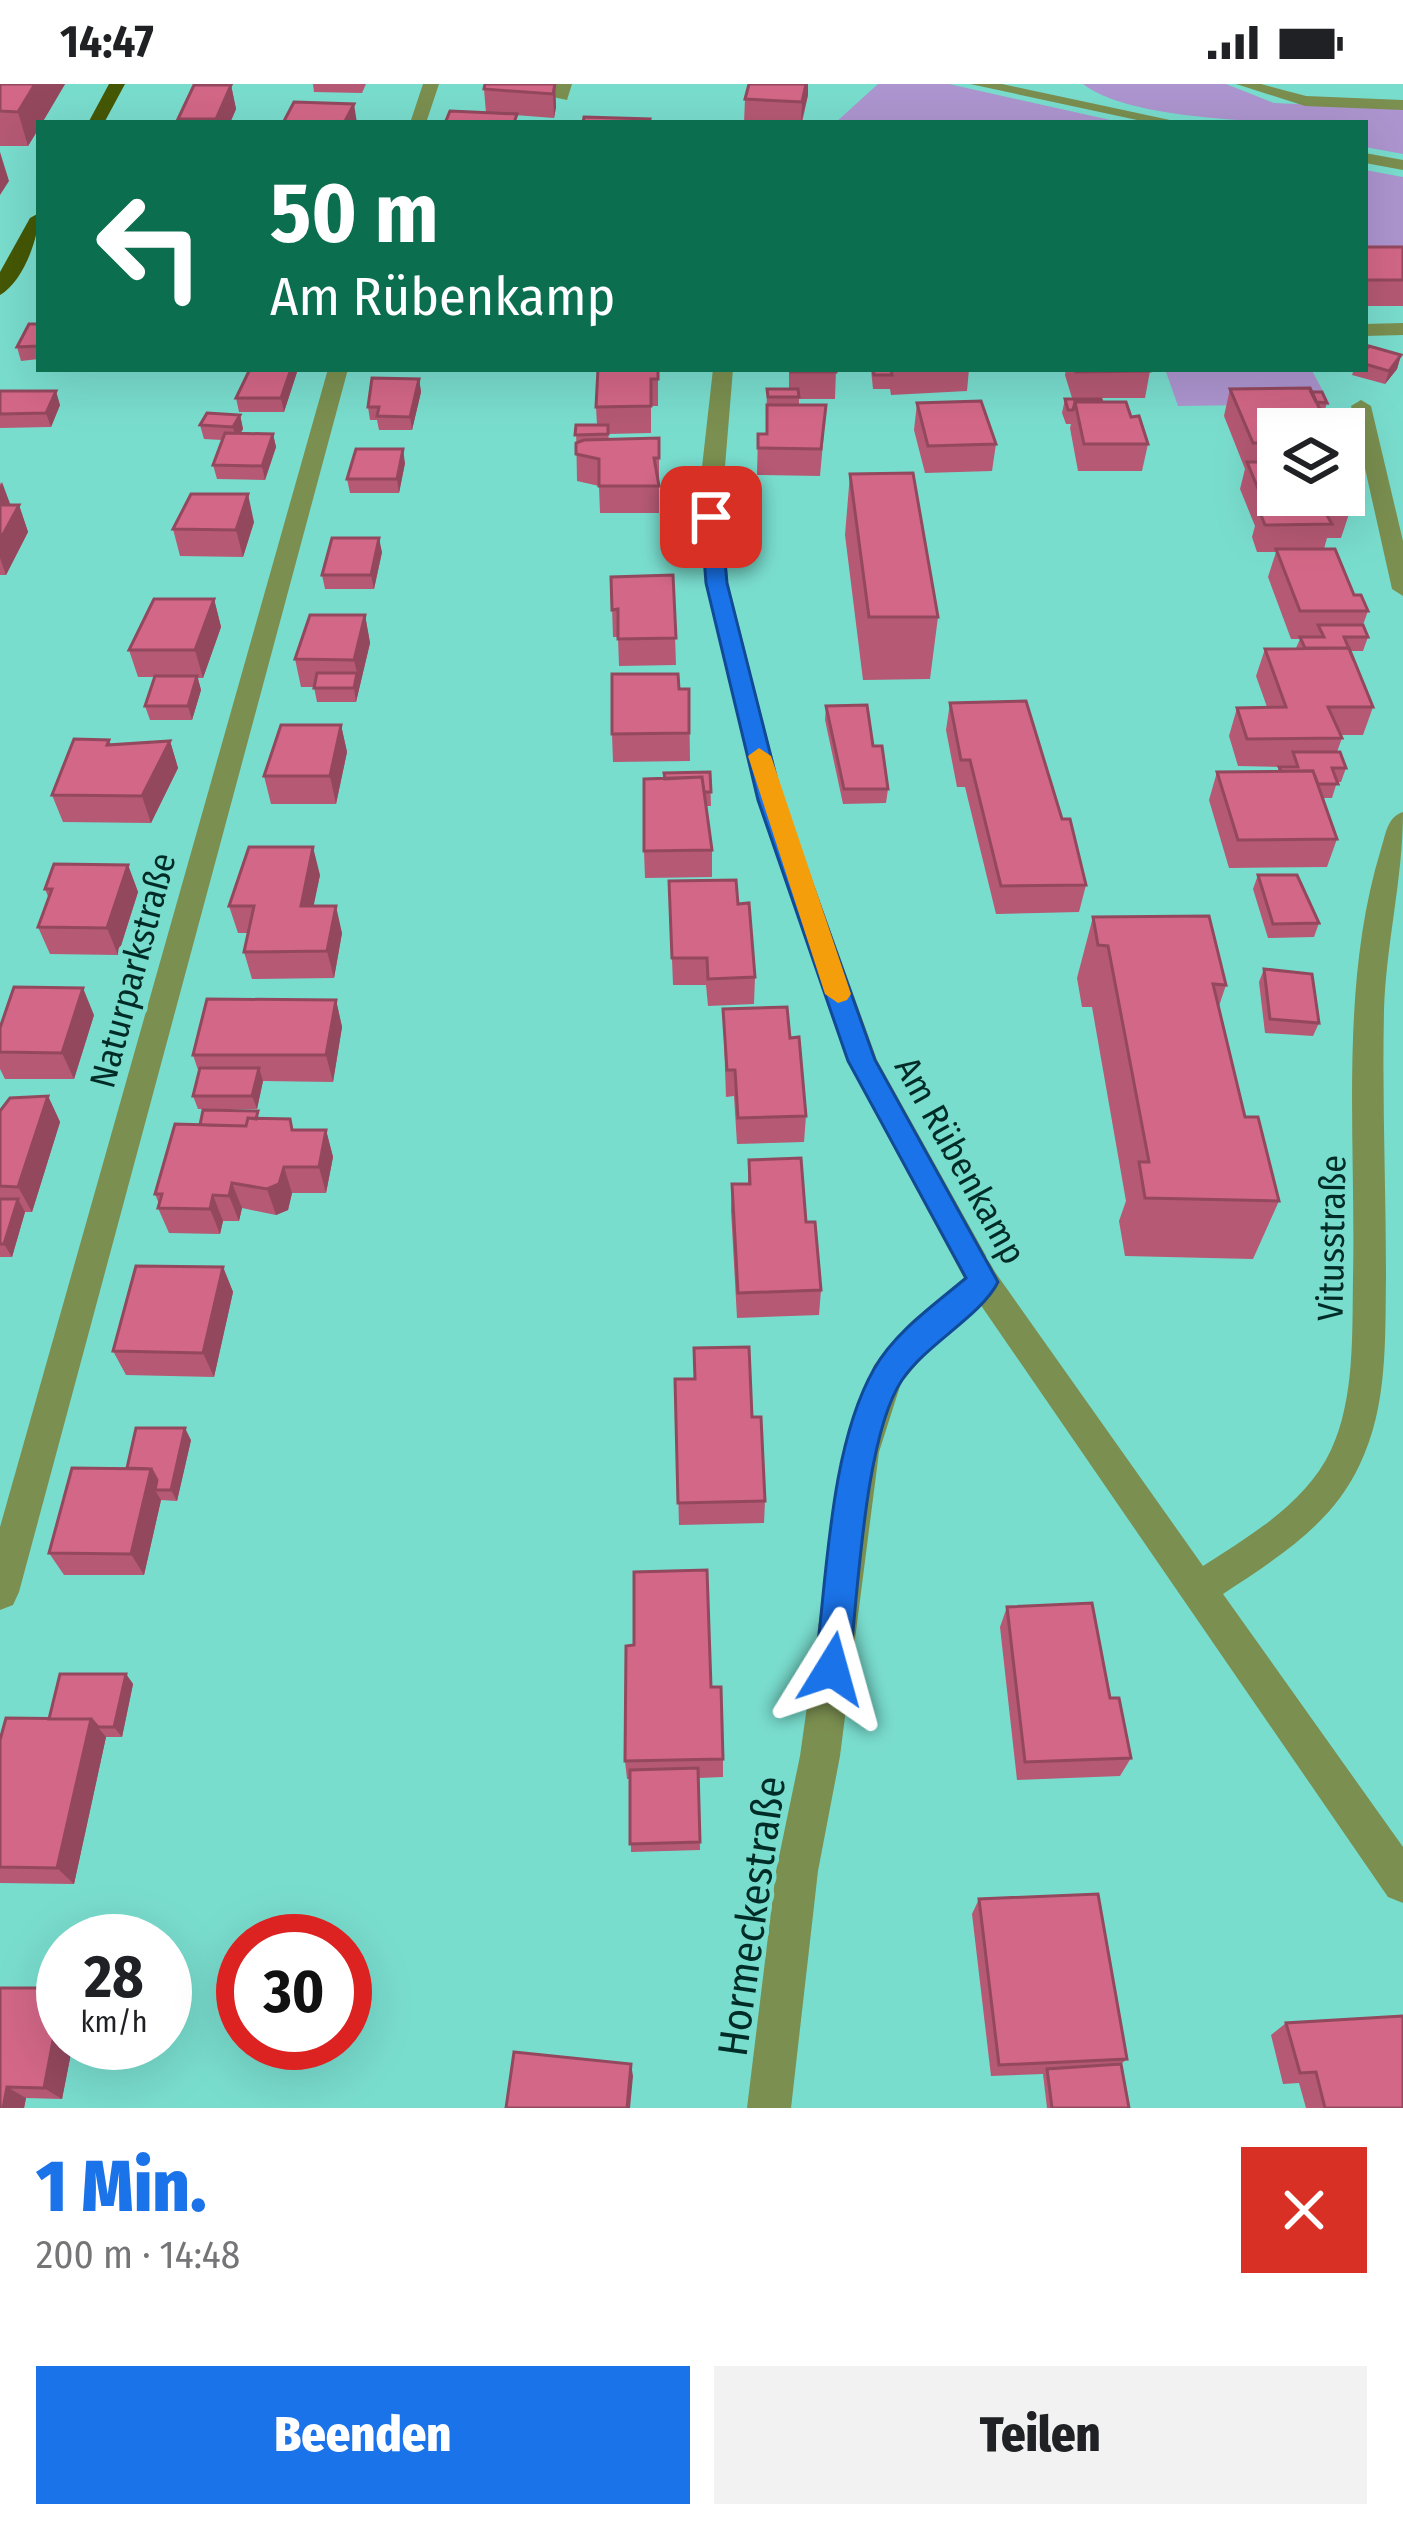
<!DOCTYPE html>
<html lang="de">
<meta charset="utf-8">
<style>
:root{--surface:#fff;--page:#f2f2f2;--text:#202124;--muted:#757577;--accent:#1a73e8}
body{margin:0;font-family:"Fira Sans Condensed",sans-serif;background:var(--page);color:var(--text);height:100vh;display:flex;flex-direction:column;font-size:45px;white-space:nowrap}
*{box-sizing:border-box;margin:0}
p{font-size:39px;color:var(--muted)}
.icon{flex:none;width:66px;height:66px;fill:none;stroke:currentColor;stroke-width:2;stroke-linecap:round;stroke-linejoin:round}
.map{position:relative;height:2024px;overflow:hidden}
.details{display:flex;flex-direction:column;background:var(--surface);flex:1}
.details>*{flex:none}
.top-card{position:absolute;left:36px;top:36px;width:1332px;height:252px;border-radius:0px;box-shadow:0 12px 48px #0002;background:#0b6e4f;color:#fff;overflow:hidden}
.fabs{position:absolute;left:1257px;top:324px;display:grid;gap:24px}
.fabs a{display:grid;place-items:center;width:108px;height:108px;border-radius:0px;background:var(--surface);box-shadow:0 12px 48px #0002;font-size:60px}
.speed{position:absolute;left:36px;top:1830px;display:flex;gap:24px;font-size:60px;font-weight:700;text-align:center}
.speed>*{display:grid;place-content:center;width:156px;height:156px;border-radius:50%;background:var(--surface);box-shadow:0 12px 48px #0002;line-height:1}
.speed small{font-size:30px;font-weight:400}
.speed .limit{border:18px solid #d22;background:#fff;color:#111}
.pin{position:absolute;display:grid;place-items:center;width:102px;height:102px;color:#fff;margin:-51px;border-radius:24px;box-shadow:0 6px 18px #0006}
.me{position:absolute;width:132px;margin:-66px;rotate:8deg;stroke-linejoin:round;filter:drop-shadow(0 0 9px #0008)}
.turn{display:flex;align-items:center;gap:42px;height:252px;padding:0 36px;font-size:54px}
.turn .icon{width:156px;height:156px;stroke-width:2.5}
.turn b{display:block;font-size:84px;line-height:102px}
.round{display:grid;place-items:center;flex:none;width:126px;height:126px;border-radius:0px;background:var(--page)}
.summary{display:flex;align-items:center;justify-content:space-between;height:204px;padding:0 36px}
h1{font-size:72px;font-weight:800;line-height:90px;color:var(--accent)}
.action{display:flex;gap:24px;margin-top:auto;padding:24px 36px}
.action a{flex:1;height:138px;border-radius:0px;background:var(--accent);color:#fff;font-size:48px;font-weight:800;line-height:138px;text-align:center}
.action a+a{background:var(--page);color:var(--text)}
.status{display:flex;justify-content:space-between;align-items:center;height:84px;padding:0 60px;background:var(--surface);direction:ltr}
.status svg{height:33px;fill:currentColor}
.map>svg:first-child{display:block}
</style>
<div class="status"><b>14:47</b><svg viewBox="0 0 49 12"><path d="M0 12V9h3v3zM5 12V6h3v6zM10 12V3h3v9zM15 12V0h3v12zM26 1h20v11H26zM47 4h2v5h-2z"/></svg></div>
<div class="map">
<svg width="1403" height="2024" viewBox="0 0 1403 2024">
<rect width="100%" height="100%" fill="#79ddce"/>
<path fill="#ad95cf" d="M878,0H949L1124,39H835Z
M1083,0H1226L1274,19L1403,25V70L1365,63V39C1299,39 1134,40 1083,0Z
M1365,86L1403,93V167L1365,163Z
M1165,285H1311L1330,320L1178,322Z"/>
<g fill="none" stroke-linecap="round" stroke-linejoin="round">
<path fill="#7b8f50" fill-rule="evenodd" d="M423,0H439L426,39H410Z
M556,0H572L567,16L553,13Z
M970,0H1002L1184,39H1151Z
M1236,0H1261L1306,12L1403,16V26L1305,22Z
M1365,69L1403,76V86L1365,79Z
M1403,239V251L1365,252V240Z
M328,285H348L19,1508L13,1521L0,1526V1443Z
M713,285H733L722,419L728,499L783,715L877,976L995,1188L1203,1482C1251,1451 1306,1419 1331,1366C1355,1315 1352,1249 1353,1194C1356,1052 1339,902 1381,765C1386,750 1387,733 1403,728C1403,795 1386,860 1384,927C1382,1016 1386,1104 1386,1192C1385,1255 1388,1322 1360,1380C1332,1441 1277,1474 1223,1510L1403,1763V1819L1388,1813L980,1220L936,1257L901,1299L879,1368L840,1672L818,1787L791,2024H747L776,1787L800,1672L843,1368L874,1281L912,1237L964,1194L847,977L757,715L702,472L701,392Z
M1361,316L1371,322L1403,457V512L1392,505L1351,322Z"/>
<path fill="#455805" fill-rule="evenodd" d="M109,0H125L104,39H88Z
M39,129C39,154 23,198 0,211V188L30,134Z"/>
</g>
<path fill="#b55974" d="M0,0H65L42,39H39V44L28,62H0Z
M313,0H366L362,9L314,8Z
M555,0L556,23L554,34L486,29L484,5Z
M231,1L236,25L230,39H179L178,35Z
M808,11L802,39H744L745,15Z
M1365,163H1403V222H1365Z
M39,240V275L21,277L17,263Z
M1365,267L1401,271L1397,285L1385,300L1352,291L1354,285H1365Z
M250,285H298L284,328H239L236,314Z
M658,285V322H651V349L608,350L609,355L659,354V429H600L599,402L577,397L576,341H597L596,323Z
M789,285H836L835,315H799V321L824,348L820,392L757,391L758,350H766L767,305H789Z
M871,285H969L967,307L891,311L890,305H873Z
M1066,285H1150V287L1145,314H1072L1065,291Z
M419,295L421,308L412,346H379L377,336H370L368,323Z
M1230,305L1327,319L1323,332L1278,345V411L1350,427L1341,454H1327L1324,465L1354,511L1368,527L1363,541L1368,553L1363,567H1350L1373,623L1363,651H1341L1342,654L1337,668L1346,684L1341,698H1337L1332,714H1323L1337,755L1327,783L1229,784L1209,716L1217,688L1278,687L1279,683H1288L1238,682L1229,652L1237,624L1267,623L1256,592L1265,565L1296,564L1300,555H1291L1268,493L1276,468H1257L1252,453L1255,442L1240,405L1245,385L1224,332Z
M0,307L60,321L51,343L0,344Z
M1065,315L1102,318L1131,333L1148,360L1142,387H1078L1070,344L1071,340H1066L1062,329Z
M917,319L996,360L992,387L925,389L914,346Z
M240,331L243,345L240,349L273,350L276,363L265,396L217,395L213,381L222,356L204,355L200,341Z
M405,379L399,409H350L347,395Z
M850,390L938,533L930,595L863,596L845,451Z
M0,398L10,421H19L28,448L6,491H0Z
M254,438L243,473L180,472L173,445Z
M382,468L374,505H325L322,491Z
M673,491L676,581L619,582L618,553H613L611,493Z
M214,515L221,543L203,594H198L201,606L192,636H150L145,622L154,593H138L129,566Z
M365,531L370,559L356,618H317L314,603H301L295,575Z
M679,605H689L690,677L613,678L612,650Z
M950,619L1086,801L1079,828L996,830L965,703H957L946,646Z
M826,622L873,662L888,705L886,719L843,720L825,636Z
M341,641L347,668L336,720H271L264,692Z
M109,656L111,661L170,657L178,684L151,739L63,738L52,711Z
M710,688L711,722H706L712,766V793L645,794L644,767L664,695Z
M128,781L138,808L118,871L50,870L38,843L49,815L45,805Z
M320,791L313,822L342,849L334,894L252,895L244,868L248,849H238L229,822Z
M1258,791L1319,839L1314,853L1268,854L1253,805Z
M669,797L738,820L755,893L754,920L708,922L706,901H673Z
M1093,833L1226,901L1219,922L1245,1033L1279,1117L1253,1175L1125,1172L1119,1137L1126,1117L1092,923H1082L1077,894Z
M1264,885L1319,939L1313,952L1265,949L1259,898Z
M336,916L342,943L333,998L263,997L257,1025H198L193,1012L199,989L193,971Z
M723,925L806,1032L804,1058L737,1060L734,1012L726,1013Z
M94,931L74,995H5L0,985V944Z
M48,1012L60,1038L32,1128H25L12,1173H0V1027Z
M261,1035H290L293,1046H326L333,1073L326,1109H292L288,1126L276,1131L242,1124L239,1137H223L220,1150L169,1149L158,1124L159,1120L155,1110L200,1041Z
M749,1076L806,1138L821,1206L819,1231L737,1234L731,1126L732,1100H748Z
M223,1183L233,1208L214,1293L126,1291L113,1267Z
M675,1295L752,1333L765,1417L764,1439L679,1441Z
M191,1356L177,1417L161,1416L144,1491H64L49,1469L127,1384Z
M1007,1523L1110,1614L1131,1674L1120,1692L1017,1696L1000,1543Z
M126,1590L133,1600L122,1653H106L74,1800L0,1799V1656L49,1635Z
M711,1603L723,1675V1693L699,1694L700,1766L631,1768L630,1695H627L625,1677Z
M979,1815L1127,1975L1121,1980L1129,2024H1047L1043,1990L991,1992L972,1830Z
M0,1904L63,1959H73L62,2015L26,2014L24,2024H0Z
M1286,1939L1403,2024H1306L1299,1999L1283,2000L1271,1951Z"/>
<path fill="#94485e" d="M35,0H65L42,39H39V44L28,62L18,28Z
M555,0L556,23L554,34L553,10Z
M806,0H808V11L801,39L802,18Z
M231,1L236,25L230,39H217L216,35Z
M354,20L357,39H344Z
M0,68L9,97L0,111Z
M1401,271L1397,285L1385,300L1389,287Z
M291,285H298L284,328L281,314Z
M419,295L421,308L412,346L410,333Z
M56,307L60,321L51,343L46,329Z
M240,331L243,345L236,357L233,343Z
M273,350L276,363L265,396L262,382Z
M403,365L405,379L399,409L397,395Z
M2,398L12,425L0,447V403Z
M248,410L254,438L243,473L236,446Z
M19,421L28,448L6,491L0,474V456Z
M379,454L382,468L374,505L371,491Z
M214,515L221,543L203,594L195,566Z
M365,531L370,559L356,618L354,604L357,589L354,576Z
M197,592L201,606L192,636L188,622Z
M341,641L347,668L336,720L330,692Z
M170,657L178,684L151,739L142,712Z
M313,763L320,791L308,849L301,822Z
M128,781L138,808L118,871L107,844Z
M336,822L342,849L334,894L327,867Z
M83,904L94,931L74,995L62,969Z
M336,916L342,943L333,998L326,971Z
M259,984L263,997L257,1025L252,1012Z
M48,1012L60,1038L32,1128L18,1103Z
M326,1046L333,1073L326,1109L319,1083Z
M284,1083L292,1109L288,1126L276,1131L267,1105Z
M232,1099L242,1124L239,1137L229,1112Z
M213,1111L223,1137L220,1150L210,1125Z
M18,1115L25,1128L12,1173L4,1160Z
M223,1183L233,1208L214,1293L203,1269Z
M185,1344L191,1356L177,1417L171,1406Z
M151,1385L162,1406H155L161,1416L144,1491L131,1470Z
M126,1590L133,1600L122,1653L114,1643Z
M91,1635L106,1653L74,1800L57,1784Z
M63,1911V1959H73L62,2015L44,2004Z
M631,1980L633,1992L630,2024H627Z
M7,2003L26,2014L24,2024H3Z"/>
<path fill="#d36787" stroke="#94485e" stroke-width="3" d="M0,0H35L18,28L0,27Z
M485,0H555L553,10L484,5Z
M749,0H806L802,18L745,15Z
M194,1H231L216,35H178Z
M294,18L354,20L344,39H283Z
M450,27L517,30L514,39H445Z
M584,33L650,35L649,39H583Z
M1365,163H1403V196H1367L1365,191Z
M29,240H39V262L17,263Z
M1369,262L1401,271L1389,287L1365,280V267Z
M250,285H291L281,314H236Z
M598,285H658V295H651V322L596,323Z
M791,285H836V288H791Z
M873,285H891L892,291H874Z
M1075,285H1150V287L1076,288Z
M372,294L419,295L410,333L377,332L379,323H368Z
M1310,304L1329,345H1278V359H1253L1230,305Z
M767,305H798L799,313H768Z
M0,307H56L46,329L0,330Z
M1311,308H1322L1327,319L1316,318Z
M1065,315H1101L1102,318H1075L1073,326H1068Z
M981,317L996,360L928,362L917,319Z
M1075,318H1126L1131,333L1139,332L1148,360H1084Z
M767,321H826L821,365L758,364V350H767Z
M207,329L240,331L233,343L200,341Z
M576,341H608V350L575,351Z
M225,349L273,350L262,382L213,381Z
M659,354V374H654L659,402H599V375L576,370V359L584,356Z
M356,365H403L397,395H347Z
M1247,378H1278V411H1341L1350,427L1325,428L1332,440L1265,441L1259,426H1267Z
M913,389L938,533H869L850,390Z
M191,410H248L236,446L173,445Z
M0,421H19L0,456Z
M332,454H379L371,491H322Z
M1276,465H1335L1354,511H1361L1368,527H1300Z
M673,491L676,554L618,555V525L612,526L611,493Z
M154,515H214L195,566H129Z
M310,531H365L354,576L295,575Z
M1318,541H1363L1368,553H1344L1354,577L1349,564H1305L1300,553H1324Z
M1349,564L1373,623H1328L1342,654L1247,655L1237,624L1286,623L1265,565Z
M317,589H357L354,604H314Z
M612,590H678L679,605H689V649L612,650Z
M155,592H197L188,622H145Z
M1026,617L1062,735H1070L1086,801L1001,802L970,676H961L950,619Z
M867,621L873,662H882L888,705H844L826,622Z
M281,641H341L330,692H264Z
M74,655L109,656L107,661L170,657L142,712L52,711Z
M1293,668H1340L1346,684H1332L1338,700H1318L1313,687H1281L1279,683H1298Z
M1313,687L1337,755L1238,756L1217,688Z
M710,688L711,708H704L702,693L665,695L664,689Z
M702,693L712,766L644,767V695Z
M249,763H313L301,822H336L327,867L244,868L254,822H229Z
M54,780L128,781L107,844L38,843L52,805H45Z
M1258,791H1297L1319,839L1273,840Z
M736,796L738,820L749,819L755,893L708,895L707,874H672L669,797Z
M1209,832L1226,901L1213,900L1245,1033H1258L1279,1117L1145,1114L1139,1078H1149L1108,862L1098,861L1093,833Z
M1264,885L1312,890L1319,939L1270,935Z
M14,903L83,904L62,969L0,968V944Z
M207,915L336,916L326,971H193Z
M787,923L790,954L799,953L806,1032L738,1034L735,986H727L723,925Z
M200,984H259L252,1012H193Z
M48,1012L18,1103L0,1102V1027L10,1014Z
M203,1026L258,1027L256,1035L248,1034L246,1042L200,1041Z
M248,1034L290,1035L292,1046H326L319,1083H284L279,1100L267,1105L232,1099L229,1112L213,1111L210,1125L158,1124L162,1110H155L175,1040L246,1042Z
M801,1074L806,1138H815L821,1206L738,1209L732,1100H750L749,1076Z
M0,1115H18L4,1160H0Z
M136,1182L223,1183L203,1269L113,1267Z
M749,1263L752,1333H761L765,1417L678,1419L675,1295H695L694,1264Z
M136,1344H185L171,1406H155L157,1396L151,1385L127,1384Z
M72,1384L151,1385L131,1470L49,1469Z
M707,1486L711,1603H721L723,1675L625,1677L626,1562L634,1561V1488Z
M1092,1519L1110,1614H1119L1131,1674L1025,1678L1007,1523Z
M60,1590H126L114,1643H98L91,1635H49Z
M6,1634L91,1635L57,1784L0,1783V1656Z
M698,1684L700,1758L630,1760V1686Z
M1098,1810L1127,1975L999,1981L979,1815Z
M0,1904H63L44,2004L7,2003L3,2024H0Z
M1403,1932V2024H1325L1316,1988L1300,1989L1286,1939Z
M514,1968L631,1980L627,2024H506Z
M1121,1980L1129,2024H1052L1047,1985Z"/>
<path fill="#1a73e8" stroke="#114b97" stroke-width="3" d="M711,427L721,433L727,499L782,716L875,976L998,1198C981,1232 926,1260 902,1296C864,1353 858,1513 849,1585L844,1597L832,1602L820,1597L815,1585C827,1496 829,1364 874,1285C895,1248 934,1221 966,1194L848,977L758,716L706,499L701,433Z"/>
<path fill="#f59e0b" d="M759,664L771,672L851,910L847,916L838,919L825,910L748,672Z"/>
<g text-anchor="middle" stroke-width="9" stroke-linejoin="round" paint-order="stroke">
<g font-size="36" fill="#002c27" stroke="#79ddce">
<text transform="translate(132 886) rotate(-75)" y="13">Naturparkstraße</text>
<text transform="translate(961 1076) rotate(61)" y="13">Am Rübenkamp</text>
<text transform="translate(1331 1154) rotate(-89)" y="13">Vitusstraße</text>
</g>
<g font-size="42" fill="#002c27" stroke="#79ddce">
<text transform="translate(751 1832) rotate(-82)" y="15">Hormeckestraße</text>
</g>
</g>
</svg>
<div class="fabs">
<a><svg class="icon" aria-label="layers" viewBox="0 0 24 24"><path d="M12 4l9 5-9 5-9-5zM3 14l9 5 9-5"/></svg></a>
</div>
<div class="speed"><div>28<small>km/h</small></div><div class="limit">30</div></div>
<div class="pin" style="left:711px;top:433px;background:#d93025"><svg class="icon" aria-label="arrive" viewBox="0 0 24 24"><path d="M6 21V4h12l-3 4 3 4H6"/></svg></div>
<svg class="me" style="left:832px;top:1585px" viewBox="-20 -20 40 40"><path d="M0-17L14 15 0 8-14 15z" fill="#1a73e8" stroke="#fff" stroke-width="4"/></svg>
<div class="top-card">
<div class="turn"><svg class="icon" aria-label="left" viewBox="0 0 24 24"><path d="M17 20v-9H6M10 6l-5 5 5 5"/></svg><div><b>50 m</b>Am Rübenkamp</div></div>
</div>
</div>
<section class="details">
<div class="summary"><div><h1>1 Min.</h1><p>200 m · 14:48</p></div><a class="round" style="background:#d93025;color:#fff"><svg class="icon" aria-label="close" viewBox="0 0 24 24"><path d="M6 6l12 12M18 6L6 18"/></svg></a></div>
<div class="action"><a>Beenden</a><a>Teilen</a></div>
</section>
